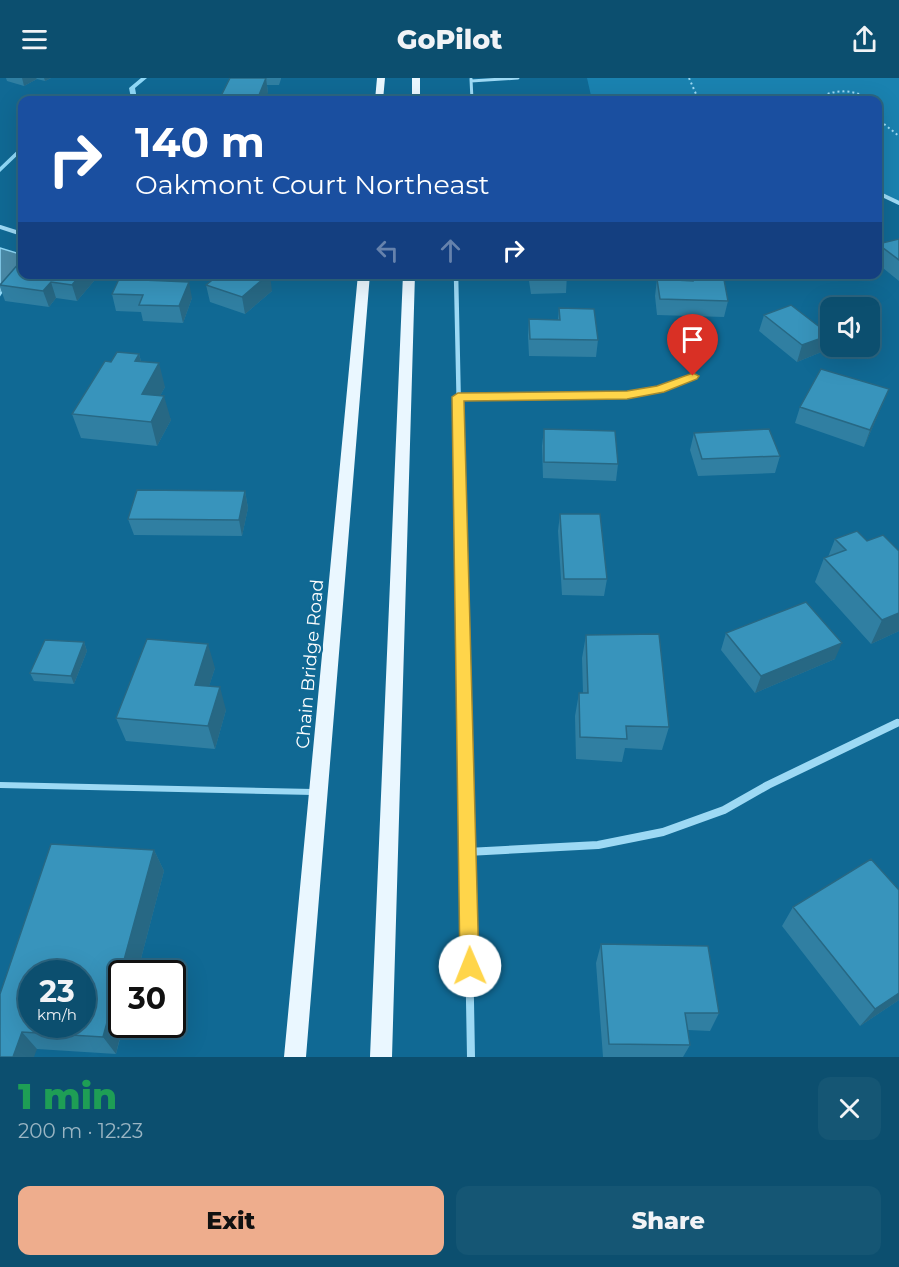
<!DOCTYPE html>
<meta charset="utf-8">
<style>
:root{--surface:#0c4f6f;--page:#155674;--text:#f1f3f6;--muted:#9ab5c3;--line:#2c6682;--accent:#eead8d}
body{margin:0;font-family:Montserrat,sans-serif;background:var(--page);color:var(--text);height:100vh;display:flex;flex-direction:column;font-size:22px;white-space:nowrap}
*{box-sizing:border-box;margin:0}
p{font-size:20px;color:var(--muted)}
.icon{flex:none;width:33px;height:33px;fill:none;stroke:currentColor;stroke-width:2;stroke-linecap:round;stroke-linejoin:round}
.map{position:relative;height:979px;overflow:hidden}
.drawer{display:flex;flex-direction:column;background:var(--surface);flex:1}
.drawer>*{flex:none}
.banner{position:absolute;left:18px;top:18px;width:864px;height:183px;border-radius:12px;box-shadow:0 6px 24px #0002,0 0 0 2px var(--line);background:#1a4fa0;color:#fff;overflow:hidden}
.fabs{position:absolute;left:820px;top:219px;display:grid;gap:12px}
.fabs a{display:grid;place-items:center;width:60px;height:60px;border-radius:12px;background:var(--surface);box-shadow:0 6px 24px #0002,0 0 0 2px var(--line);font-size:30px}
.speed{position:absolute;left:18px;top:882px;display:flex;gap:12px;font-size:30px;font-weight:700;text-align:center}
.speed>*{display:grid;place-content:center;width:78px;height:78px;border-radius:50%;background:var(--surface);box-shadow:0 6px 24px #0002,0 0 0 2px var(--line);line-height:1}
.speed small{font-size:15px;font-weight:400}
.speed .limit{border:3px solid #111;border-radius:9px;background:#fff;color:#111}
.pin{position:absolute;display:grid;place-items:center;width:51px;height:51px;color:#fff;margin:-62px -26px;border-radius:50% 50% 50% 0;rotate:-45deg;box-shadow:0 0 6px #0007}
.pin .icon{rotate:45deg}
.me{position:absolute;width:66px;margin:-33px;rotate:359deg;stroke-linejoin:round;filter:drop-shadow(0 0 4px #0008)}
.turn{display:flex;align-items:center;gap:21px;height:126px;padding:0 18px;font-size:27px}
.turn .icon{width:78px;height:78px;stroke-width:2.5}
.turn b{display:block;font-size:42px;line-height:51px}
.lanes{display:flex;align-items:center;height:57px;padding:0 18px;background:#0003;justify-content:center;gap:30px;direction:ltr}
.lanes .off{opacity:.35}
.round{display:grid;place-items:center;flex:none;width:63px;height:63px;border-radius:12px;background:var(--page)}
.summary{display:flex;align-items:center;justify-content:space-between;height:102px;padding:0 18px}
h1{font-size:36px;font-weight:800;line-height:45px;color:#1e9e55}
.cta{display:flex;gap:12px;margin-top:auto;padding:12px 18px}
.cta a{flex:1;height:69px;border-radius:12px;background:var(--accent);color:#111;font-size:24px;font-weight:800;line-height:69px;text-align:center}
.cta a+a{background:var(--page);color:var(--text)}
header{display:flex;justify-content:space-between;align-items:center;height:78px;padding:0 18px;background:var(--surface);font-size:27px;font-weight:800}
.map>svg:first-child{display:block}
</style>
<header><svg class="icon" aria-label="menu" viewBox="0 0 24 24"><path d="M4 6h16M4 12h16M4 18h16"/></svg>GoPilot<svg class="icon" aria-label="share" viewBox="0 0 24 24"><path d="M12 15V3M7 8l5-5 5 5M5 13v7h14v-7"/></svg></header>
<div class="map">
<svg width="899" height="979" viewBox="0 0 899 979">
<rect width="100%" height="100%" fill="#106994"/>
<path fill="#1a82b0" d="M587,0H899V126L878,115V22H592Z"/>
<path fill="#4a8aa7" stroke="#8fd8f7" stroke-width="1.5" d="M0,170L20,176L21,184L0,217Z"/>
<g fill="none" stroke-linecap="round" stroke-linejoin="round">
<path fill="#8fd8f7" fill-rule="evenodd" d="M141,0H147L135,10L137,21L128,22L131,20L129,10Z
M22,68V73L0,94V89Z"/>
<path stroke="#9dd9f4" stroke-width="2" stroke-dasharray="2 3" stroke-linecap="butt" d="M689,0L696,16L703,22
M814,22C833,11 852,10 871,22
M878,27L884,46L899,58"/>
<path stroke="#9dd9f4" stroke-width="3" d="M471,1L472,22
M471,3L518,0"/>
<path stroke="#9dd9f4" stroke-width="6" d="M0,707L313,714"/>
<path stroke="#9dd9f4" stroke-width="4" d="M878,115L899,125
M0,149L22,156"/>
<path stroke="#9dd9f4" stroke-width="4.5" d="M456,196L460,381
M458,319L627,317L660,312L693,299"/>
<path stroke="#9dd9f4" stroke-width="6" d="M460,379L465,646
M894,646L899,644"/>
<path stroke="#9dd9f4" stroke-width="8" d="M465,645L471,979
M467,774L598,767L663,754L724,732L768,707L897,645"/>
<path fill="#eaf7ff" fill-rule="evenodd" d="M377,0H385L383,22H375Z
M412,0H420V22H412Z
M358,196H370L306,979H284Z
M403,196H415L392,979H370Z"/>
</g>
<path fill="#307fa2" d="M6,0H51L45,3L37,1L24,8L7,3Z
M230,0H281V1L279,7H267L268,15Z
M899,161V203L878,186V166Z
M22,196H92L94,203L77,223L56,220L49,229L5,223L0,209V206Z
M528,196H567L566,215L531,216Z
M690,196H723L728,223L724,239L657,237L655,218L657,201L689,202Z
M119,201L192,220L183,245L143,243L141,234L116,233L112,216Z
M206,207L272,213L245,236L210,224Z
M559,230L598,262L596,279L529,278L528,258L529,241L558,242Z
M764,237L824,273L797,284L759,253Z
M139,276L141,283L165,309L160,318L171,342L157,368L81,360L72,336L111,284Z
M889,311L864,369L795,345L800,329Z
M544,351L618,386L616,403L543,400L542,368Z
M694,355L780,378L775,395L698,398L690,372Z
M245,413L248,430L242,458L134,457L128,441Z
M560,436L607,501L604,518L562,517L558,453Z
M835,461L867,463L899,473V553L871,566L815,504L824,480L828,479Z
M726,555L835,581L755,615L721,572Z
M586,557L669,649L662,672L625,670L622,684L576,681L575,638L579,615H583L582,580Z
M84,564L87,573L74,606L34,603L30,595Z
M215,590L209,608L226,632L215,671L126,663L116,640Z
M154,772L164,793L116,976L37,971L0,979Z
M793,829L899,922L860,948L782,848Z
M601,866L719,935L710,953L688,952L690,967L683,979H603L596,885Z"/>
<path fill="#276884" d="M22,0H36L37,1L24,8Z
M44,0H51L45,3Z
M266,0L268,15L265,22H257Z
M81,196H92L94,203L77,223L72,207Z
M270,196L272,213L245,236L242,219Z
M51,204L56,220L49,229L43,213Z
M189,204L192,220L183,245L179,228Z
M830,257L824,273L797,284L802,267Z
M139,276L145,300L135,283Z
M159,285L165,309L148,340L142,316Z
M889,311L882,328L864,369L870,352Z
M164,318L171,342L157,368L151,344Z
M245,413L248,430L242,458L239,442Z
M899,535V553L871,566L882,542Z
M84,564L87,573L74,606L71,598Z
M842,565L835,581L755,615L761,598Z
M208,566L215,590L202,630L195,607Z
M220,609L226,632L215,671L208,648Z
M154,772L164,793L137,896H122V946H123L116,976L103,959Z
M899,915V922L860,948L875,931Z
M22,954L37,971L34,979H13Z"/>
<path fill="#3894bc" stroke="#276884" stroke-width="1.5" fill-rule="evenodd" d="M230,0H266L257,22H219Z
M899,161V182L878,166Z
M20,184H22V196H81L72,207L51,204L43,213L0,207Z
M220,196H269L242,219L206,207Z
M531,196H567V199H532Z
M692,196H723L728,223L660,221L657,201L693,203Z
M119,201L189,204L179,228L139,227L143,217L112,216Z
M791,227L830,257L802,267L764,237Z
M559,230L594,231L598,262L530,261L529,241L560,242Z
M117,274L139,276L135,283L159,285L142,316L164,318L151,344L72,336L105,283L111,284Z
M821,291L889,311L870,352L800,329Z
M544,351L615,353L618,386L544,384Z
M769,351L780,378L702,381L694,355Z
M137,412L245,413L239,442L128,441Z
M560,436H600L607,501H564Z
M857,453L867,463L883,457L899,473V535L882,542L824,480L846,472L835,461Z
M806,524L842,565L761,598L726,555Z
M659,556L669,649L626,648L627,661L580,659L579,615H588L586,557Z
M147,561L208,566L195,607L220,609L208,648L116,640Z
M45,562L84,564L71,598L30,595Z
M51,766L154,772L103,959L22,954L13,979H0V916ZM32,896H82V946H32Z
M871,781L899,812V915L875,931L793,829Z
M601,866L708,868L719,935H685L690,967L609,966Z"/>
<path fill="#ffd54a" stroke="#a68a30" stroke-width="1.5" d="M693,295L699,298L697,301L664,314L627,321L464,323L479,888L476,894L470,897L463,894L460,888L452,319L458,315L627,313L657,308Z"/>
<g text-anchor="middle" stroke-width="4.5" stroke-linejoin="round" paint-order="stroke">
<g font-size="18" fill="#fff" stroke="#106994">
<text transform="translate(310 586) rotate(-85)" y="6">Chain Bridge Road</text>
</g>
</g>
</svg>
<div class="fabs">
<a><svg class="icon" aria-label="sound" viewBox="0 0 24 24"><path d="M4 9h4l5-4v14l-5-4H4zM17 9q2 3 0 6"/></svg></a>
</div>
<div class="speed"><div>23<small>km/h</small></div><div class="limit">30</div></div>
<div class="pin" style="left:693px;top:298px;background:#d93025"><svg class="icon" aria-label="arrive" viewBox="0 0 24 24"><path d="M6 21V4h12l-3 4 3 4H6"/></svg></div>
<svg class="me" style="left:470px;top:888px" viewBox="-20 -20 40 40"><circle r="19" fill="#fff"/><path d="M0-13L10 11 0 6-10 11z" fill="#ffd54a"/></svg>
<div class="banner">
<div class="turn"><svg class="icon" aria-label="right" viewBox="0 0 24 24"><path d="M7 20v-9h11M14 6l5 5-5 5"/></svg><div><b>140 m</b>Oakmont Court Northeast</div></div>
<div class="lanes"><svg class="icon off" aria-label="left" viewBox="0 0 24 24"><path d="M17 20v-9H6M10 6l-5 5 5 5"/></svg><svg class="icon off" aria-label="ahead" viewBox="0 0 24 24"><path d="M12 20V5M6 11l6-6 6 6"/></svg><svg class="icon" aria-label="right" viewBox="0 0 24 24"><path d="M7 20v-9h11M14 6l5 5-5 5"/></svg></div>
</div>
</div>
<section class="drawer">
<div class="summary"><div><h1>1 min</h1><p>200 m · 12:23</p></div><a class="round"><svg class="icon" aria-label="close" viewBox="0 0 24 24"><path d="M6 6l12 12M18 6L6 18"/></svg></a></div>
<div class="cta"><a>Exit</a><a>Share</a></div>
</section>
